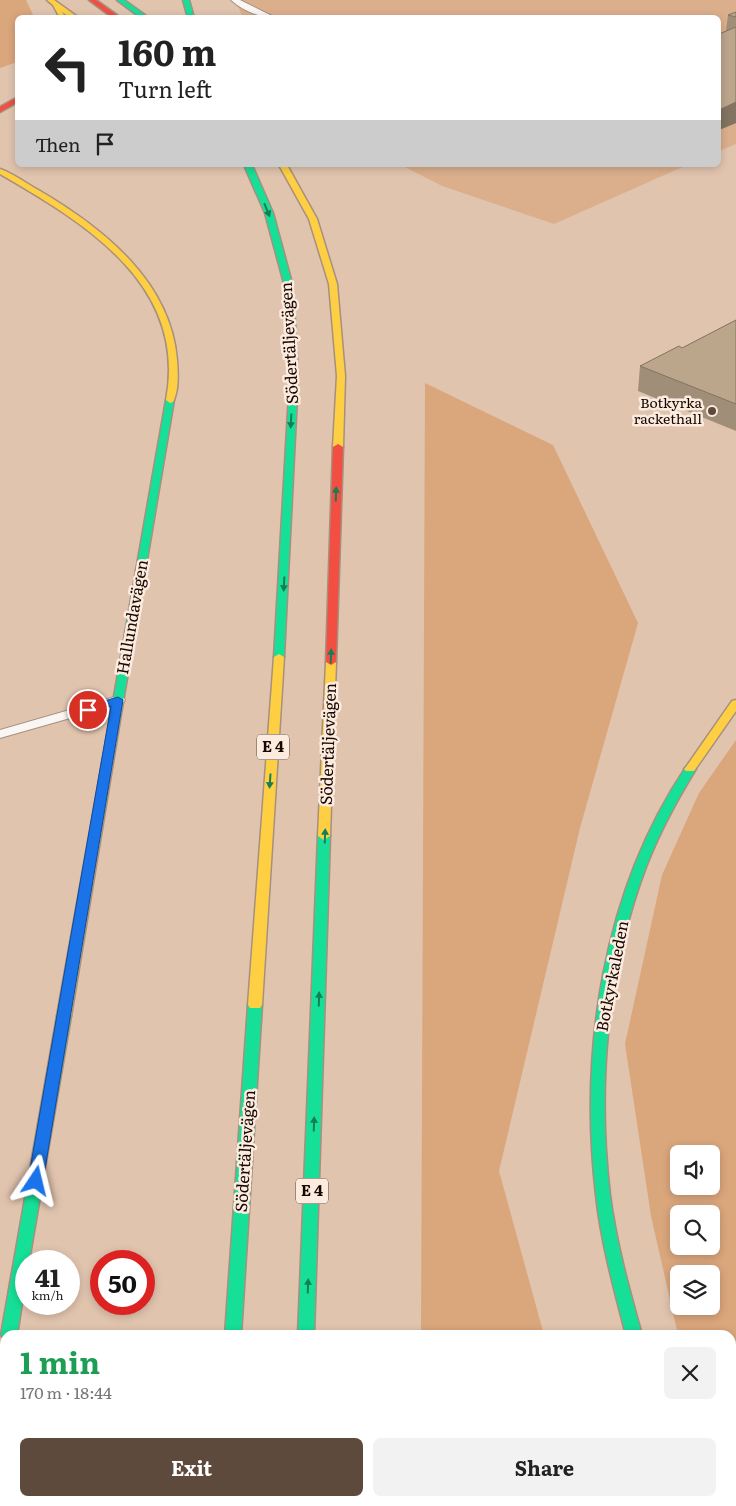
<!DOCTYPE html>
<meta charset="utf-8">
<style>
:root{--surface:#fff;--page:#f2f2f2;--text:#222;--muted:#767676;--accent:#5e493d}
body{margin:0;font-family:Literata,serif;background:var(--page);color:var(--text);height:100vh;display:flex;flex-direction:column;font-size:19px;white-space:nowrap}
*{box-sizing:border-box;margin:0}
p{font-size:16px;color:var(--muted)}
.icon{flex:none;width:28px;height:28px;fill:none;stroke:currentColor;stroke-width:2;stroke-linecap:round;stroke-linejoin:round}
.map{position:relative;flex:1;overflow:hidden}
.details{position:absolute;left:0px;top:1330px;width:736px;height:176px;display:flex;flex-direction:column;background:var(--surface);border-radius:15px 15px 0 0;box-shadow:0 2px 8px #0003}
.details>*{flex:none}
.hud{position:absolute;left:15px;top:15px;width:706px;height:152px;border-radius:8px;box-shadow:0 2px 8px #0003;background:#fff;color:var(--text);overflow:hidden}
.controls{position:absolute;left:670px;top:1145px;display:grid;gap:10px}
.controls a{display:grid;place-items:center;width:50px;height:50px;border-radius:8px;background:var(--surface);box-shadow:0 2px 8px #0003;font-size:25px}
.speed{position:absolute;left:15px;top:1250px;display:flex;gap:10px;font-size:25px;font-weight:700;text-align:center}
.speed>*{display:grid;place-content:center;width:65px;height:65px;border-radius:50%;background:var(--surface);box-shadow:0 2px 8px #0003;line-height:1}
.speed small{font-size:12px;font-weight:400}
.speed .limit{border:8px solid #d22;background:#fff;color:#111}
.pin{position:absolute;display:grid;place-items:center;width:42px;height:42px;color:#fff;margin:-21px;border:2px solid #fff;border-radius:50%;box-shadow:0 1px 5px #0007}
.me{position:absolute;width:55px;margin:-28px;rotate:10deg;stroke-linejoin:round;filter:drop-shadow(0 0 4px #0008)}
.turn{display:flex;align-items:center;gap:18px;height:105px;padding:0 20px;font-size:22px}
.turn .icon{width:65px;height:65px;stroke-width:2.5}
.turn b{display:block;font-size:35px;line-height:42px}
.then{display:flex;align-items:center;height:48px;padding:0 20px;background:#0003;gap:10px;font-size:19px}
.round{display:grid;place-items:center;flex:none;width:52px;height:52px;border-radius:8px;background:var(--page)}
.headline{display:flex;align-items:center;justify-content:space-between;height:85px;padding:0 20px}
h1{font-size:30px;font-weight:700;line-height:38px;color:#1e9e55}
.cta{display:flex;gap:10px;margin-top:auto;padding:10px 20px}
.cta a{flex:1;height:58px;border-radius:8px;background:var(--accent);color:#fff;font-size:20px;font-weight:700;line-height:58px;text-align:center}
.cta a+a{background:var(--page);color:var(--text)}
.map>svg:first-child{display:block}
</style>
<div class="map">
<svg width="736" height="1506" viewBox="0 0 736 1506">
<rect width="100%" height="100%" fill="#e1c4ae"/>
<path fill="#dbaf8c" d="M236,0H736V144L719,151V18H245L241,14Z
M401,165H687L554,224L442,186Z"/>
<path fill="#daa67c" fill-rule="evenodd" d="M0,0H26L34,17L18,18L17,62L0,68Z
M425,383L553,445L638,623L580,828L499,1171L544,1335H421Z
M736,740V1463L731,1454V1335H678L651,1216L625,1044L662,875L699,793ZM679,1154H711V1186H679ZM679,1214H711V1246H679ZM679,1274H711V1306H679Z
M421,1501H589L591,1506H421Z"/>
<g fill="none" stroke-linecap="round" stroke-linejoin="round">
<g stroke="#a6907f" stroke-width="2">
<path id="lane" d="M231,0H240L276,18C261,18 243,11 231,0Z
M118,696L123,697L125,700L123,703L0,738V730Z"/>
</g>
<g stroke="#a6907f" stroke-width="3">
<path id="fast" d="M117,0H124L149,18H141Z
M183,0H189L194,18H188Z
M244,165H252L273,213L293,287L298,376L284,657L279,660L274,657L290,376L285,287L265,213Z
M170,397L174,400L123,702L118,705L113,702L166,400Z
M690,766L696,769C677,800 659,833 646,867C607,970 597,1085 610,1195C616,1242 629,1289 642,1335H626C614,1289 601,1242 596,1195C579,1049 603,891 686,767Z
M324,832L330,836L314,1335H298L318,836Z
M255,1001L260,1002L262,1005L241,1335H225L248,1005L250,1002Z
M64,1012L69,1013L71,1016L29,1261H26V1278L17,1335H5V1340L1,1335L57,1016L59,1013Z
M5,1353V1394L0,1395V1354Z
M685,1501H701L702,1506H686Z"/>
</g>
<g stroke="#a6907f" stroke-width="3">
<path id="slow" d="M47,0H54L79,18H71L62,12L66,18H60L53,5Z
M279,165H287L317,219L337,284L345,376L343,447L338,450L333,447L337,376L329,284L309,219Z
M0,169C14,174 27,184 40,191C103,228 171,282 177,360C178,373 179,390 173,402L170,403L166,400C188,285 85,223 0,174Z
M279,654L284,657L262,1005L260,1008H250L248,1005L274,657Z
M331,659L336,662L330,836L324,840L318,836L326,662Z
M118,699L123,702L71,1016L69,1019H59L57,1016L113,702Z
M736,700V711L694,771H686L684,769L686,767L732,701Z"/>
</g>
<g stroke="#a6907f" stroke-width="3">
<path id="jam" d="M89,0H96L121,18H113Z
M18,97V102L0,112V107Z
M338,444L343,447L336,662L331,665L326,662L333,447Z
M213,1501H229V1506H213Z
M292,1501H308L307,1506H291Z"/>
</g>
<use href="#lane" fill="#faf6f3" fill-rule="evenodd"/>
<use href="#fast" fill="#16e098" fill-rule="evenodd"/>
<use href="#slow" fill="#ffcf43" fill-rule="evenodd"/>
<use href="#jam" fill="#f24e42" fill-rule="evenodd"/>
</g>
<path fill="#a18e78" d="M736,12V123L719,130V34L726,31L728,15Z
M736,320V431L638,391L640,366L682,348Z"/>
<path fill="#837461" d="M736,102V123L719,130V110Z"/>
<path fill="#bba58b" stroke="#837461" d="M736,12V17L728,15Z
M736,27V102L719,110V34Z
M736,320V404L640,366L679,346L682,348Z"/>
<defs><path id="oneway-solid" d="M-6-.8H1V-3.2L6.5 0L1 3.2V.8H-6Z" transform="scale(1.25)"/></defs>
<g fill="#167e54">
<use href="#oneway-solid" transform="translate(267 210) rotate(68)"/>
<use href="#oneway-solid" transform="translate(291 421) rotate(93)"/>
<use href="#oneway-solid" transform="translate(336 494) rotate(-88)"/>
<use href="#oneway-solid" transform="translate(284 584) rotate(93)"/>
<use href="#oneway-solid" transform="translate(331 656) rotate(-88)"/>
<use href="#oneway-solid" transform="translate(270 781) rotate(94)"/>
<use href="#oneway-solid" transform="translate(325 836) rotate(-88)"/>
<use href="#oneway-solid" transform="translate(319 999) rotate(-88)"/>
<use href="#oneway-solid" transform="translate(314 1124) rotate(-88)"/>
<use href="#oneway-solid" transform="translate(308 1286) rotate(-88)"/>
</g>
<path fill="#1a73e8" stroke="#114b97" d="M118,697L123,700L43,1181L41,1185L36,1186L30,1185L28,1181L111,706L88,713L83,710L84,707Z"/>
<circle fill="#5e493d" stroke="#fcebdf" stroke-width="2" cx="712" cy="411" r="5"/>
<g text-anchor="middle" stroke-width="5" stroke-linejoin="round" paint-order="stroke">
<g font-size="14" fill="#170700" stroke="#fcebdf" text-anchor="end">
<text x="702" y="408">Botkyrka<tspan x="702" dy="16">rackethall</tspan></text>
</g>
<g fill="#fcebdf" stroke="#5c4b43" stroke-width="1">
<rect x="257" y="734.5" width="32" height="25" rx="4"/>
<rect x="296" y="1178.5" width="32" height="25" rx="4"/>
</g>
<g font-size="15" font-weight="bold" fill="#170700">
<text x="273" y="752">E 4</text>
<text x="312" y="1196">E 4</text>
</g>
<g font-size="16" fill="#170700" stroke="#fcebdf">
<text transform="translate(289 343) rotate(-93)" y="6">Södertäljevägen</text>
<text transform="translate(132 617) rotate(-80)" y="6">Hallundavägen</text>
<text transform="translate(328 744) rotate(-88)" y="6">Södertäljevägen</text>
<text transform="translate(612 976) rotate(-79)" y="6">Botkyrkaleden</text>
<text transform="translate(245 1151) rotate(-86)" y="6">Södertäljevägen</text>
</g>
</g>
</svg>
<div class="controls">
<a><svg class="icon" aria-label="sound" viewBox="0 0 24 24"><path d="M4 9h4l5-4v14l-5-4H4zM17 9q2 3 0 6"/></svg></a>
<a><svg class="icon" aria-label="search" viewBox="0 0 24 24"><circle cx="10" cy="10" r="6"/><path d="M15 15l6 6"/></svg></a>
<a><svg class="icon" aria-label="layers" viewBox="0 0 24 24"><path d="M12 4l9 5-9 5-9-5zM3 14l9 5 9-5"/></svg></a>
</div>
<div class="speed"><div>41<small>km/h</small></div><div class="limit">50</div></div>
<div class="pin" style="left:88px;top:710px;background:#d93025"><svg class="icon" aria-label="arrive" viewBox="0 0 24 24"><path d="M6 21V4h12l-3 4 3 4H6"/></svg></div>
<svg class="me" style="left:36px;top:1181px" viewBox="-20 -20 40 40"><path d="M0-17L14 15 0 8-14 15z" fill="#1a73e8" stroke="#fff" stroke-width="4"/></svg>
<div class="hud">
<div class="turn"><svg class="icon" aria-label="left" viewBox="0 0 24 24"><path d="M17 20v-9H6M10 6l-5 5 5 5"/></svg><div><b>160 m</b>Turn left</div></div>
<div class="then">Then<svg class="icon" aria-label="arrive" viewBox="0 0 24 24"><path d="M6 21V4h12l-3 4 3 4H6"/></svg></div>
</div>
<section class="details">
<div class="headline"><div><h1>1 min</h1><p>170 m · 18:44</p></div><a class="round"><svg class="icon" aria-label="close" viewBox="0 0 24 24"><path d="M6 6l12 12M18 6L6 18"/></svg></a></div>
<div class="cta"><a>Exit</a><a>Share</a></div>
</section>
</div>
